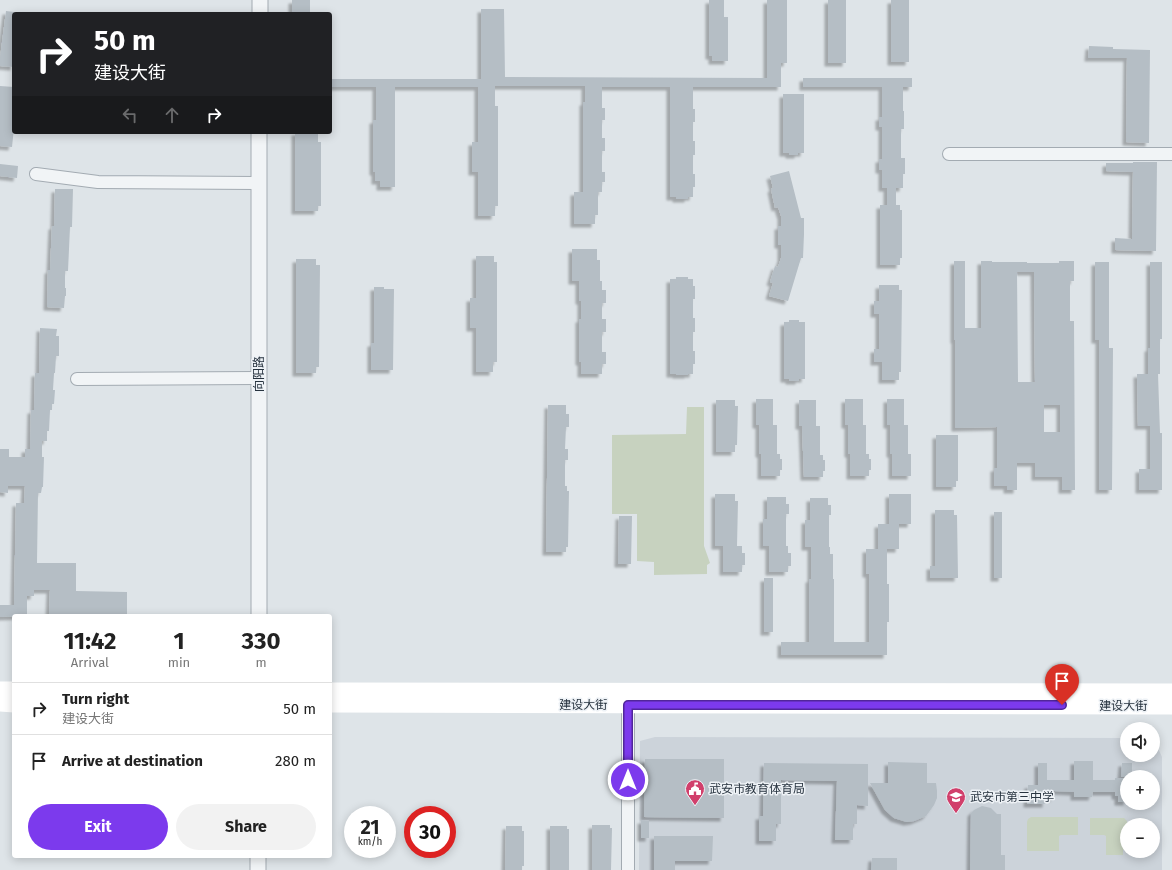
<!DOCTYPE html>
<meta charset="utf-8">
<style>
:root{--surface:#fff;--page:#f2f2f2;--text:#222;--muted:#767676;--line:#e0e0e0;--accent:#7c3aed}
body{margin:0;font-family:"Fira Sans","Noto Sans SC",sans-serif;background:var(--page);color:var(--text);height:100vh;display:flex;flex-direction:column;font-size:15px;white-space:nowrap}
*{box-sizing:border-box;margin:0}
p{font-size:13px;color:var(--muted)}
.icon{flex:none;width:22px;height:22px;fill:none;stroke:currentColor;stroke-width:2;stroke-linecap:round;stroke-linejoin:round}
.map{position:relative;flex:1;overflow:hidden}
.drawer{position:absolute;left:12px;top:614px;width:320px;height:244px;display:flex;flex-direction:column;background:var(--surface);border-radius:4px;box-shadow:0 2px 10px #0003}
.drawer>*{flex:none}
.hud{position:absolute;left:12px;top:12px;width:320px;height:122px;border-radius:4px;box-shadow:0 2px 10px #0003;background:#202124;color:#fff;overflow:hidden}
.buttons{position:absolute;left:1120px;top:722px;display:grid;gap:8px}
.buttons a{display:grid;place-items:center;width:40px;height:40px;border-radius:50%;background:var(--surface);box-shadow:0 2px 10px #0003;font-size:20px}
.speed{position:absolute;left:344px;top:806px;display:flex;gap:8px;font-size:20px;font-weight:700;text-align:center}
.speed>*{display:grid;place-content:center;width:52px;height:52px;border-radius:50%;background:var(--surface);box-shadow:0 2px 10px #0003;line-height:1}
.speed small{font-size:10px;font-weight:400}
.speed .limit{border:6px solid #d22;background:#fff;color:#111}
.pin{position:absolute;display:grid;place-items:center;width:34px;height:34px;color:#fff;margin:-41px -17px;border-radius:50% 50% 50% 0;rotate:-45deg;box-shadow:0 0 4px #0007}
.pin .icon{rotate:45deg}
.me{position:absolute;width:44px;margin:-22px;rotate:0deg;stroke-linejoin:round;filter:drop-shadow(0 0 3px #0008)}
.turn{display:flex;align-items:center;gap:14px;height:84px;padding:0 16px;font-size:18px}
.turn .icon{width:52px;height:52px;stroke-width:2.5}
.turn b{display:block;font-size:28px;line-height:34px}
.lanes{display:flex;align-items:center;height:38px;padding:0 16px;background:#0003;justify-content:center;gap:20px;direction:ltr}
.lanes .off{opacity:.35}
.eta{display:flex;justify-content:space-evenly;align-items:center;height:68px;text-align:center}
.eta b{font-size:24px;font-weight:700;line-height:28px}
.primary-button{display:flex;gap:8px;margin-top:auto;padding:8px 16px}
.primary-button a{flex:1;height:46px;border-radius:24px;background:var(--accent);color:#fff;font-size:16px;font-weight:700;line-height:46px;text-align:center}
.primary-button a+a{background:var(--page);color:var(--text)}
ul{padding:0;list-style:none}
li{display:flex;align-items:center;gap:12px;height:52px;padding:0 16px;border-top:1px solid var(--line)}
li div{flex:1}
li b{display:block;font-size:15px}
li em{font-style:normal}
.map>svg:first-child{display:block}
</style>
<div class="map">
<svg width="1172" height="870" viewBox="0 0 1172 870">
<defs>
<filter id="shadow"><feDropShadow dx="-3.5" dy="3.5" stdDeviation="1" flood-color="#0004"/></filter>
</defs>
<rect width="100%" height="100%" fill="#dee4e8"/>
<path fill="#ccd3da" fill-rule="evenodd" d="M655,737L1127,738V755H1153V743L1157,746L1162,757V870H639L640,741ZM1127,777H1153V803H1127ZM1127,825H1153V851H1127Z"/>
<path fill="#c7d2bf" d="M687,407H704V546L710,563L707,565V574L654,575V562L637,561V514H612V435L686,434Z
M1031,817H1078V835H1061L1059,836V851H1027V822L1028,819Z
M1090,818H1124L1127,821L1126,849L1123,850V855H1106V836L1104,835H1090Z"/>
<path fill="#b5bec5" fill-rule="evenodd" filter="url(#shadow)" d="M292,0H310V14H292Z
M709,0H724V17H728V61H712V56H709Z
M767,0H787V63H781V87H693V109H695V122H693V141H695V155H693V174H695V187H693V197H688V199H676V197H670V87H602V108H605V120H602V138H605V151H602V172H605V182H602V192H598V215H595V224H574V192H583V102H585V86H495V106H498V206H495V216H478V172H472V142H478V87H395V187H380V181H375V172H373V120H376V87H330V79H481V9H504L505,77L767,78Z
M828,0H846V63H828Z
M891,0H909V62H891Z
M6,11L14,12V67L0,66V58Z
M1089,46L1113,47V49L1150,50L1149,143L1126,142L1127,58H1088Z
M803,78H912V87H903V111H904V129H901V158H905V174H903V188H896V205H900V210H902V258H900V265H880V205H887V188H882V170H879V159H882V127H879V117H882V87H803Z
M0,86L14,87V128L12,147L0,146Z
M783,94H804V153H798V155H789V153H783Z
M295,132H318V142H321V206H318V211H295Z
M1133,162H1157L1156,251L1115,250V238L1132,239L1133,172L1106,171V163H1133Z
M0,164L18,166L17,178L0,176Z
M789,171L801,218H804V234L803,258H801L788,301L769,296L773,283L770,282L775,266L778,267L781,258V245H778V226H781V216L778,207L775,208L771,189L773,188L770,176Z
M55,189H73L72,227H70L68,271H65V288H66V296H65L64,308L47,307L48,270H50L52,226H54Z
M572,249H597V260H600V281H602V290H606V303H602V319H606V332H602V352H606V364H602V374H581V362H579V319H581V301H579V281H572Z
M476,256H494V262H497V362H493V372H476V328H470V298H476Z
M296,259H316V265H320L319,367H316V373H296Z
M954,261H965V328H981V261H992V262H1027V263H1059V261H1074V281H1070V321H1074L1075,490H1062V477H1035V463H1017V490H1007V486H994V468H997V427L955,428V340H954ZM1017,272H1034L1035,382H1018ZM1044,405H1060V432H1044Z
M1095,262H1109V348H1113L1112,490H1099V340H1095Z
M1150,262H1162V339H1160V374H1158L1160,433H1162V490H1139V469H1150V426H1138L1137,374H1148V348H1150Z
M676,277H688V279H693V286H695V299H693V318H695V332H693V351H695V364H693V374H688V375H676V374H670V279H676Z
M879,285H899V290H902L901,372H899V380H882V362H874V349H879V314H874V301H879Z
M374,287H384V289H394L393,370H371V343H374Z
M789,320H799V322H805V379H799V381H789V379H784V322H789Z
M40,328L57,329L56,336H59V356H56L55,373H54L53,390H55L54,404H52V410H50L49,431H47V441H42V457H44L43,487H42L41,493H38L37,563H76V591L127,592V616H49L50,590H34V596H27V616L0,617V605H14L16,503H24L25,486H8V493L0,492V449H9V457H25V449H30L31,410H34L35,373H39Z
M756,399H773V425H777V454H780V459H782V470H780V476H761V454H759V425H756Z
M845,399H863V425H866V454H869V459H871V470H869V476H850V454H848V425H845Z
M887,399H904V425H908V454H911V476H892V454H890V425H887Z
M716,400H735V406H738L737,445H735V452H716Z
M799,400H816V426H820V455H823V460H825V471H823V477H804L802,426H799Z
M548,405H566V414H569V427H566L565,449H568V460H565V486H567V491H569L568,547H566V552H546Z
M936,435H958V481H956V487H936Z
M715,494H735V501H738L737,546H742V553H745V565H742V572H723V546H715Z
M889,494H911V524H899V549H887V584H889V622H887V655H781V642H809V579H811V547H805V520H810V498H828V505H831V515H829V547H830V554H833V579H834V642H869V574H866V549H878V524H889Z
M767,497H786V504H789V514H786V546H788V553H791V566H788V572H769V546H763V519H767Z
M935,510H954V515H957L958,578H930V566H935Z
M994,512H1002V578H994Z
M619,516H632L631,564H618Z
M764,578H773V632H764Z
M645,759H724V818L644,817Z
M1074,761H1093V780H1115V778H1127V802H1118V796H1115V792H1093L1092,797H1074V792L1054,791V798H1046V804H1027L1028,785H1038V763H1047V780H1074Z
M888,762L927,763V783H936L937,791V798L934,805L926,816L914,821L907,822L894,818L885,810L870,783H888Z
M764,763L868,764V806L857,805V824H853V840H835L837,781L781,780V824H776V841H759V816H763Z
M1122,763H1132V777H1121Z
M982,806L991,808L997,814H1001V855H1005V870H970L971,813L974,810Z
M641,820L649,821V838H641Z
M592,825H610V828H612L611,870H592Z
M506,826H522V831H524V866H522V870H505Z
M550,826H567V829H569V870H550Z
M654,836H713L712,861H675V870H654Z
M872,858H897V870H871Z"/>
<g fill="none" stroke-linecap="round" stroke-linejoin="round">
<g stroke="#a3abb2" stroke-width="14">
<path id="minor" d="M949,154H1172
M36,174L98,182L259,183
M77,379L259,378
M628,870V697"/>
</g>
<g stroke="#a3abb2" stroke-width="17">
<path id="tertiary" d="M260,14V0
M259,616V132
M258,870V856"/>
</g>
<use href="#minor" stroke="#f1f4f6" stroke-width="12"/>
<use href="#tertiary" stroke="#f1f4f6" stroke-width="15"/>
<path stroke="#fff" stroke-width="17" d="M0,690H14
M330,691L1172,692
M0,703L14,704
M330,704L1172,706"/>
</g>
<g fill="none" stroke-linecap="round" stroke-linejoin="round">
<g stroke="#51269a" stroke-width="10">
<path id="route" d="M628,780V705H1062"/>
</g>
<use href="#route" stroke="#7c3aed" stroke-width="7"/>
</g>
<defs>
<g id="civic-pin" transform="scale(1)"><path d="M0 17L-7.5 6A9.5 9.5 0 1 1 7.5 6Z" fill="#d13f6b" stroke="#eef2f6"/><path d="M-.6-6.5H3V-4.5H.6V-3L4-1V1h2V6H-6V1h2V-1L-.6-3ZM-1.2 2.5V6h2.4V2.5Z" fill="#fff"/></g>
<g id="school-pin" transform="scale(1)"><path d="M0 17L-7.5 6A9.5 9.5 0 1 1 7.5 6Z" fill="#d13f6b" stroke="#eef2f6"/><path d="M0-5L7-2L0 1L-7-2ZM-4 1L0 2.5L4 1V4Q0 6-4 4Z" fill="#fff"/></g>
</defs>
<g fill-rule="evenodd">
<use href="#civic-pin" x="695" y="789"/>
<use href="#school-pin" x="956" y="797"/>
</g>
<g text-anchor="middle" stroke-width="3" stroke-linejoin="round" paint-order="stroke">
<g font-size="12" fill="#27333f" stroke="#eef2f6">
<text transform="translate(259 374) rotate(-90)" y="4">向阳路</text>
<text x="583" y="709">建设大街</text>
<text x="1123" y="710">建设大街</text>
</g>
<g font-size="12" fill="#27333f" stroke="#eef2f6" text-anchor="start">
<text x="709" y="793">武安市教育体育局</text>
<text x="970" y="801">武安市第三中学</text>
</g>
</g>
</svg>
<div class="buttons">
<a><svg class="icon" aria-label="sound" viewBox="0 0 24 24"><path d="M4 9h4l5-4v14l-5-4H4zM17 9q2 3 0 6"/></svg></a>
<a>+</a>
<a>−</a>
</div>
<div class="speed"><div>21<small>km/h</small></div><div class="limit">30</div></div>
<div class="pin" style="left:1062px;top:705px;background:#d93025"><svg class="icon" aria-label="arrive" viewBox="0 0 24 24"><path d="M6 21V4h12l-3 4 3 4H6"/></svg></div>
<svg class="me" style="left:628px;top:780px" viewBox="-20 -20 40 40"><circle r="17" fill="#7c3aed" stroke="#fff" stroke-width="3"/><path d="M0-11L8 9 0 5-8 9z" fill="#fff"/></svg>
<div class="hud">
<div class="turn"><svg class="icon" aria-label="right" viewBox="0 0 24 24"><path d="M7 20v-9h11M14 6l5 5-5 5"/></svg><div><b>50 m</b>建设大街</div></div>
<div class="lanes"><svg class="icon off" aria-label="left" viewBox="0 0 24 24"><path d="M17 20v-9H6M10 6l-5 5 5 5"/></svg><svg class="icon off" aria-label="ahead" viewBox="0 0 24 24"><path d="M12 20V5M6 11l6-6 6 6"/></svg><svg class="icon" aria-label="right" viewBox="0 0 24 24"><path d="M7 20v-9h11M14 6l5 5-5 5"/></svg></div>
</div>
<section class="drawer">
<div class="eta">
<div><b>11:42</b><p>Arrival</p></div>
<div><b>1</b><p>min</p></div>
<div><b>330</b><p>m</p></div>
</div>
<ul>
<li><svg class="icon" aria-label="right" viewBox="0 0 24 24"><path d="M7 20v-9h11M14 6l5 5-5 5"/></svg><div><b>Turn right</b><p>建设大街</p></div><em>50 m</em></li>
<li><svg class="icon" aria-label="arrive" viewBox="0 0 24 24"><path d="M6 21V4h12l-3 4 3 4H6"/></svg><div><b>Arrive at destination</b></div><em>280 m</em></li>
</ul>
<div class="primary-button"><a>Exit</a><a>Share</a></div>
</section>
</div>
